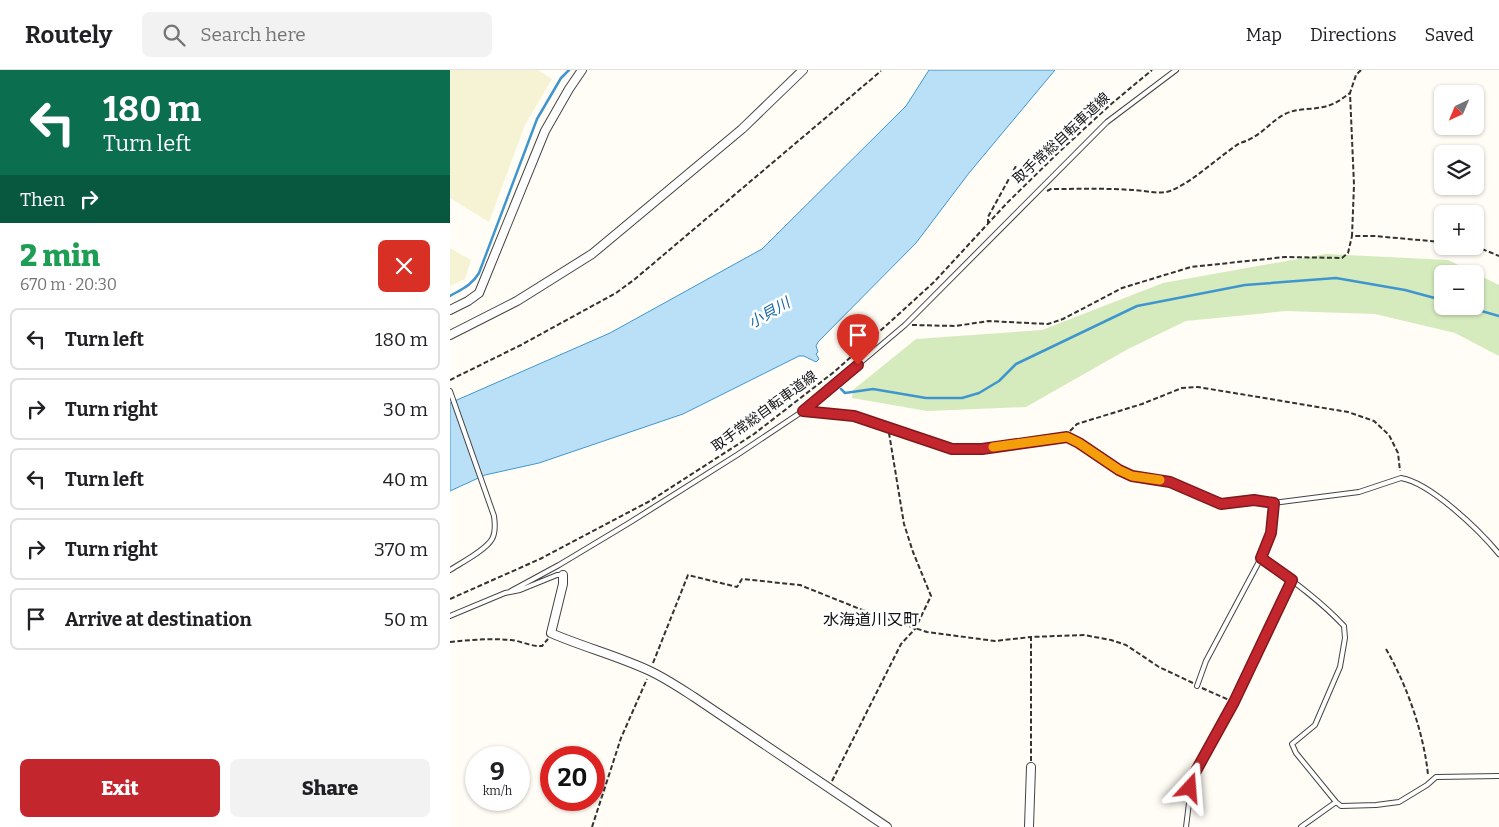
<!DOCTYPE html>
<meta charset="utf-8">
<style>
:root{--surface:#fff;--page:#f2f2f2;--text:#202124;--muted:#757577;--line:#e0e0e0;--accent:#c4262e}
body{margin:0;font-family:Bitter,"Noto Sans JP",serif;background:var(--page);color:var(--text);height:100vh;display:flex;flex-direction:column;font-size:19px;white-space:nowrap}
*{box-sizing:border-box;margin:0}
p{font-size:16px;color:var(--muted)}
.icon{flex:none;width:28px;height:28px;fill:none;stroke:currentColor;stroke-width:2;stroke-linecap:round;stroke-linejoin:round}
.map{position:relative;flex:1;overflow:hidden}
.sheet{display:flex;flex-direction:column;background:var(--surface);width:450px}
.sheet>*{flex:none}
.banner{background:#0b6e4f;color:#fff;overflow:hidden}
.needle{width:32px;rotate:224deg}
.controls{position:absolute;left:984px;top:15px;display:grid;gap:10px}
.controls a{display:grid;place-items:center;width:50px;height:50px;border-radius:8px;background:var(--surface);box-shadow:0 1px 4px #0004;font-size:25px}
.speed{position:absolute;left:15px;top:676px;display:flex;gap:10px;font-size:25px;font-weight:700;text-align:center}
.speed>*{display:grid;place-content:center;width:65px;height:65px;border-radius:50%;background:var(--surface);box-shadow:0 1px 4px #0004;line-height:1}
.speed small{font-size:12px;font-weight:400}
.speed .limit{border:8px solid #d22;background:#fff;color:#111}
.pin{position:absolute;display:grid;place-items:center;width:42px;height:42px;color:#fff;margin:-51px -21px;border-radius:50% 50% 50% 0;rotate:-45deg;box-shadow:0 0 5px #0007}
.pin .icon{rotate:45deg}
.me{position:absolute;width:55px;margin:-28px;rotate:19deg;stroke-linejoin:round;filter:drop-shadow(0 0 4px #0008)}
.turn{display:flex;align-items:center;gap:18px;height:105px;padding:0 20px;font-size:22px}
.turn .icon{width:65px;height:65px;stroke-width:2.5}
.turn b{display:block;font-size:35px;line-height:42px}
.then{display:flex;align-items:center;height:48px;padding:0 20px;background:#0003;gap:10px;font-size:19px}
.round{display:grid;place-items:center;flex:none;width:52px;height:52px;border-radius:8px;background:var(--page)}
.head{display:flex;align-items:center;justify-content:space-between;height:85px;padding:0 20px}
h1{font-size:30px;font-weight:800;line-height:38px;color:#1e9e55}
.action{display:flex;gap:10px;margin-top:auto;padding:10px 20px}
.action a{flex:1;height:58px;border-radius:8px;background:var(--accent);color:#fff;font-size:20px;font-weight:800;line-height:58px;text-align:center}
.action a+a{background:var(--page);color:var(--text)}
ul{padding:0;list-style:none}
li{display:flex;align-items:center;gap:15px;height:62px;margin:0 10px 8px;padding:0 10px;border:2px solid var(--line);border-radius:8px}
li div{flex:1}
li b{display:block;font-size:19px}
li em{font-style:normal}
header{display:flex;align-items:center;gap:30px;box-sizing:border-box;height:70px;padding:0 25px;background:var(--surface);border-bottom:1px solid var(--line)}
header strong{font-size:24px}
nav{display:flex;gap:28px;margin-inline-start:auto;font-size:18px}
.search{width:350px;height:45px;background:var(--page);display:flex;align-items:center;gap:12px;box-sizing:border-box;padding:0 18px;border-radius:8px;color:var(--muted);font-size:19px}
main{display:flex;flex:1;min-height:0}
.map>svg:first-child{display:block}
</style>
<header>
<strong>Routely</strong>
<div class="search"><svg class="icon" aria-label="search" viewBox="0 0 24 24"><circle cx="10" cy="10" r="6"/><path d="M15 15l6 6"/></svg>Search here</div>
<nav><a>Map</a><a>Directions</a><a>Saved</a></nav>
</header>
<main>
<section class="sheet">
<div class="banner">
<div class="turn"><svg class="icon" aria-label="left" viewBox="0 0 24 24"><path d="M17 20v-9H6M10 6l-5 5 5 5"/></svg><div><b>180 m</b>Turn left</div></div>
<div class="then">Then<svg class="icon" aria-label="right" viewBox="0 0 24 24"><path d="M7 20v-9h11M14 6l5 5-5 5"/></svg></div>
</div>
<div class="head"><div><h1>2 min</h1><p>670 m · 20:30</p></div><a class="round" style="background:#d93025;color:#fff"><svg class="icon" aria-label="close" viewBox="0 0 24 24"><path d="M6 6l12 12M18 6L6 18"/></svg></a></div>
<ul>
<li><svg class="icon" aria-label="left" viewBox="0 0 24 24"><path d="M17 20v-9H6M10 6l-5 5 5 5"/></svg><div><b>Turn left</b></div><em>180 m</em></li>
<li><svg class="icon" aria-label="right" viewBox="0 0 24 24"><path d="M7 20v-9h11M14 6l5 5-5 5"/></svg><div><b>Turn right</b></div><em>30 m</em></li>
<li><svg class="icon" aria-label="left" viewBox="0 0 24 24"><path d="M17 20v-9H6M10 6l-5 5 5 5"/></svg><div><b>Turn left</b></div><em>40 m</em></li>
<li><svg class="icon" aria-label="right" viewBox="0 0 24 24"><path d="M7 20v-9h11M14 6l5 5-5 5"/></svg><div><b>Turn right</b></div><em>370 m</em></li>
<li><svg class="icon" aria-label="arrive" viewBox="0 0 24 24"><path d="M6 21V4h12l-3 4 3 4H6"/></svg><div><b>Arrive at destination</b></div><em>50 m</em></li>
</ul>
<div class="action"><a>Exit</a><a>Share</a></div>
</section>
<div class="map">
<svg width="1049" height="757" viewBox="0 0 1049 757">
<rect width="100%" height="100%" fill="#fffdf5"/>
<path fill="#f6f3d4" d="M0,0H88L102,9L75,55L39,152L0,128Z
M0,178L21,190L15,209L0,216Z"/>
<path fill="#d5ebbd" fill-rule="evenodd" d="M876,184L998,190L1049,215V286L1005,263L925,244L836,241L736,251L678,279L576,337L477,341L402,328L403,320L466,269L592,260L713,213ZM992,204H1025V236H992Z"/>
<path fill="#b9e0f7" stroke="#3f96cf" d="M479,0H605L519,103L466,173L368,272L366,276L368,282L366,284L369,289L366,292L354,286H349L233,344L89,393L35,405L0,421V333L160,263L312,179L456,36Z"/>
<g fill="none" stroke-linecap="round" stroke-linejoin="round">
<path stroke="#3f96cf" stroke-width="2.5" d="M0,226C12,219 22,215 29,203L87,49L111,8L119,0
M1014,236L1049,246
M391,319L395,323L423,319L476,328H512L529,323L549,311L566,294L687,236L795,215L886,208L955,220L992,230"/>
<g stroke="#444" stroke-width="6">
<path id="service" d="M0,321L44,446C45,453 46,462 42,469C36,480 11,493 0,500
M353,341L404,346L502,379H531L617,367L629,373L669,400L681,406L720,412L771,435L804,430L823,433L909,422L951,408C981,413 1030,461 1049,484
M811,488C840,509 870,530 894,556L895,568L890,597L865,655L842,674L846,683L886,732L891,736L926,735L949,732L977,715L986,707L1049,706
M61,521L109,495L179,453L287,385L353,341L455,255L657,52L726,0
M0,546L55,523L70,520L107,505H113
M747,616L756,591L811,488L821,463L823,433
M736,757L742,709L784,632L841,510
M851,757L886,732"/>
</g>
<g stroke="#444" stroke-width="10">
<path id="minor" d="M0,240L18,231L29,223L95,61L119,19L132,0
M0,265L67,231L142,184L292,59L353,0
M113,505V514L101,563C133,577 168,586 200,601C215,608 230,618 244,627L437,757
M579,757L581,697"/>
</g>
<path stroke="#333" stroke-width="2" stroke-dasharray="5 2.5" stroke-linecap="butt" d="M911,0L906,5L900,23L904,115L902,166H924L992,172
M597,121L601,119C628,119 655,118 682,120C694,120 708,125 720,121C743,112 768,87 790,73C811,67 818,53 835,44C847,38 860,40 873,37C884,35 892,29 900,23
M538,154V147L566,96
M1025,176L1049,186
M462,255L505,256L539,251L598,254L613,249L672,218L741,197L835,187L892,188L898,183L902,166
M0,310L71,275L166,223L185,209L431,1
M620,361L627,354L692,334L732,318L748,317L898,342L924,351L939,365L948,383L950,401
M0,529L90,489L200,431L304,364L384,302L439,253L484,212L557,133L609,82L660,35L702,0
M0,572C20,570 41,568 61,570C71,571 82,577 92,576L98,569
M936,579C957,615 974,664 978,705
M203,593L238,505L287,517L292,509L350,515L425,545L477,562L545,571L581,567
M752,618L779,630
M581,691V567L634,565L661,570L676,575L709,597L743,613
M382,711L451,574L465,559L481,526L463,482L454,454L439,363
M142,757L171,668L197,609"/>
<use href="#service" stroke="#fff" stroke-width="4"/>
<use href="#minor" stroke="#fff" stroke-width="8"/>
</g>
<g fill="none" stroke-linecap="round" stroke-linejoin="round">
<g stroke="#7f191e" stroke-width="12">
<path id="route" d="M408,295L353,341L404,346L502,379H532L617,367L629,373L669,400L682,406L720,412L771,434L804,430L824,433L821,463L811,488L842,510L784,632L742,708L740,718"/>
</g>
<use href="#route" stroke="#c4262e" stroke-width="9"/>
<path stroke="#f59e0b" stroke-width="9" d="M543,377L617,367L629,373L669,400L682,406L710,410"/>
</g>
<g text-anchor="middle" stroke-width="5" stroke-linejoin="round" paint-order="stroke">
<g font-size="14" fill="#111" stroke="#fff">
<text transform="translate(611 68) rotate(-43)" y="5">取手常総自転車道線</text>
<text transform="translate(314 341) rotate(-36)" y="5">取手常総自転車道線</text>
</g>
<g font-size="15" font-style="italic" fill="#1768a6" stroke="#fff">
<text transform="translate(319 243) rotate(-30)" y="5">小貝川</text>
</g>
<g font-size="16" fill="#111" stroke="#fff">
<text x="421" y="555">水海道川又町</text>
</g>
</g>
</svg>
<div class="controls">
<a><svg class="needle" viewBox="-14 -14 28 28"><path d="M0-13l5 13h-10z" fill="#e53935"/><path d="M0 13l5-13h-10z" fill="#757577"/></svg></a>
<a><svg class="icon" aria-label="layers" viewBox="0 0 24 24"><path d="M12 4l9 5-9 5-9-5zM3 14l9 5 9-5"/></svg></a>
<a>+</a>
<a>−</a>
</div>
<div class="speed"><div>9<small>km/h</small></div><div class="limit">20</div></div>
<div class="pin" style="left:408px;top:295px;background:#d93025"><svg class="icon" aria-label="arrive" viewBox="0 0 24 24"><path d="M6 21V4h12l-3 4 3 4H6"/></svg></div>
<svg class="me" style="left:740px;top:718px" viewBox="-20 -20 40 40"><path d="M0-17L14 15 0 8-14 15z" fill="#c4262e" stroke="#fff" stroke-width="4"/></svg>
</div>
</main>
